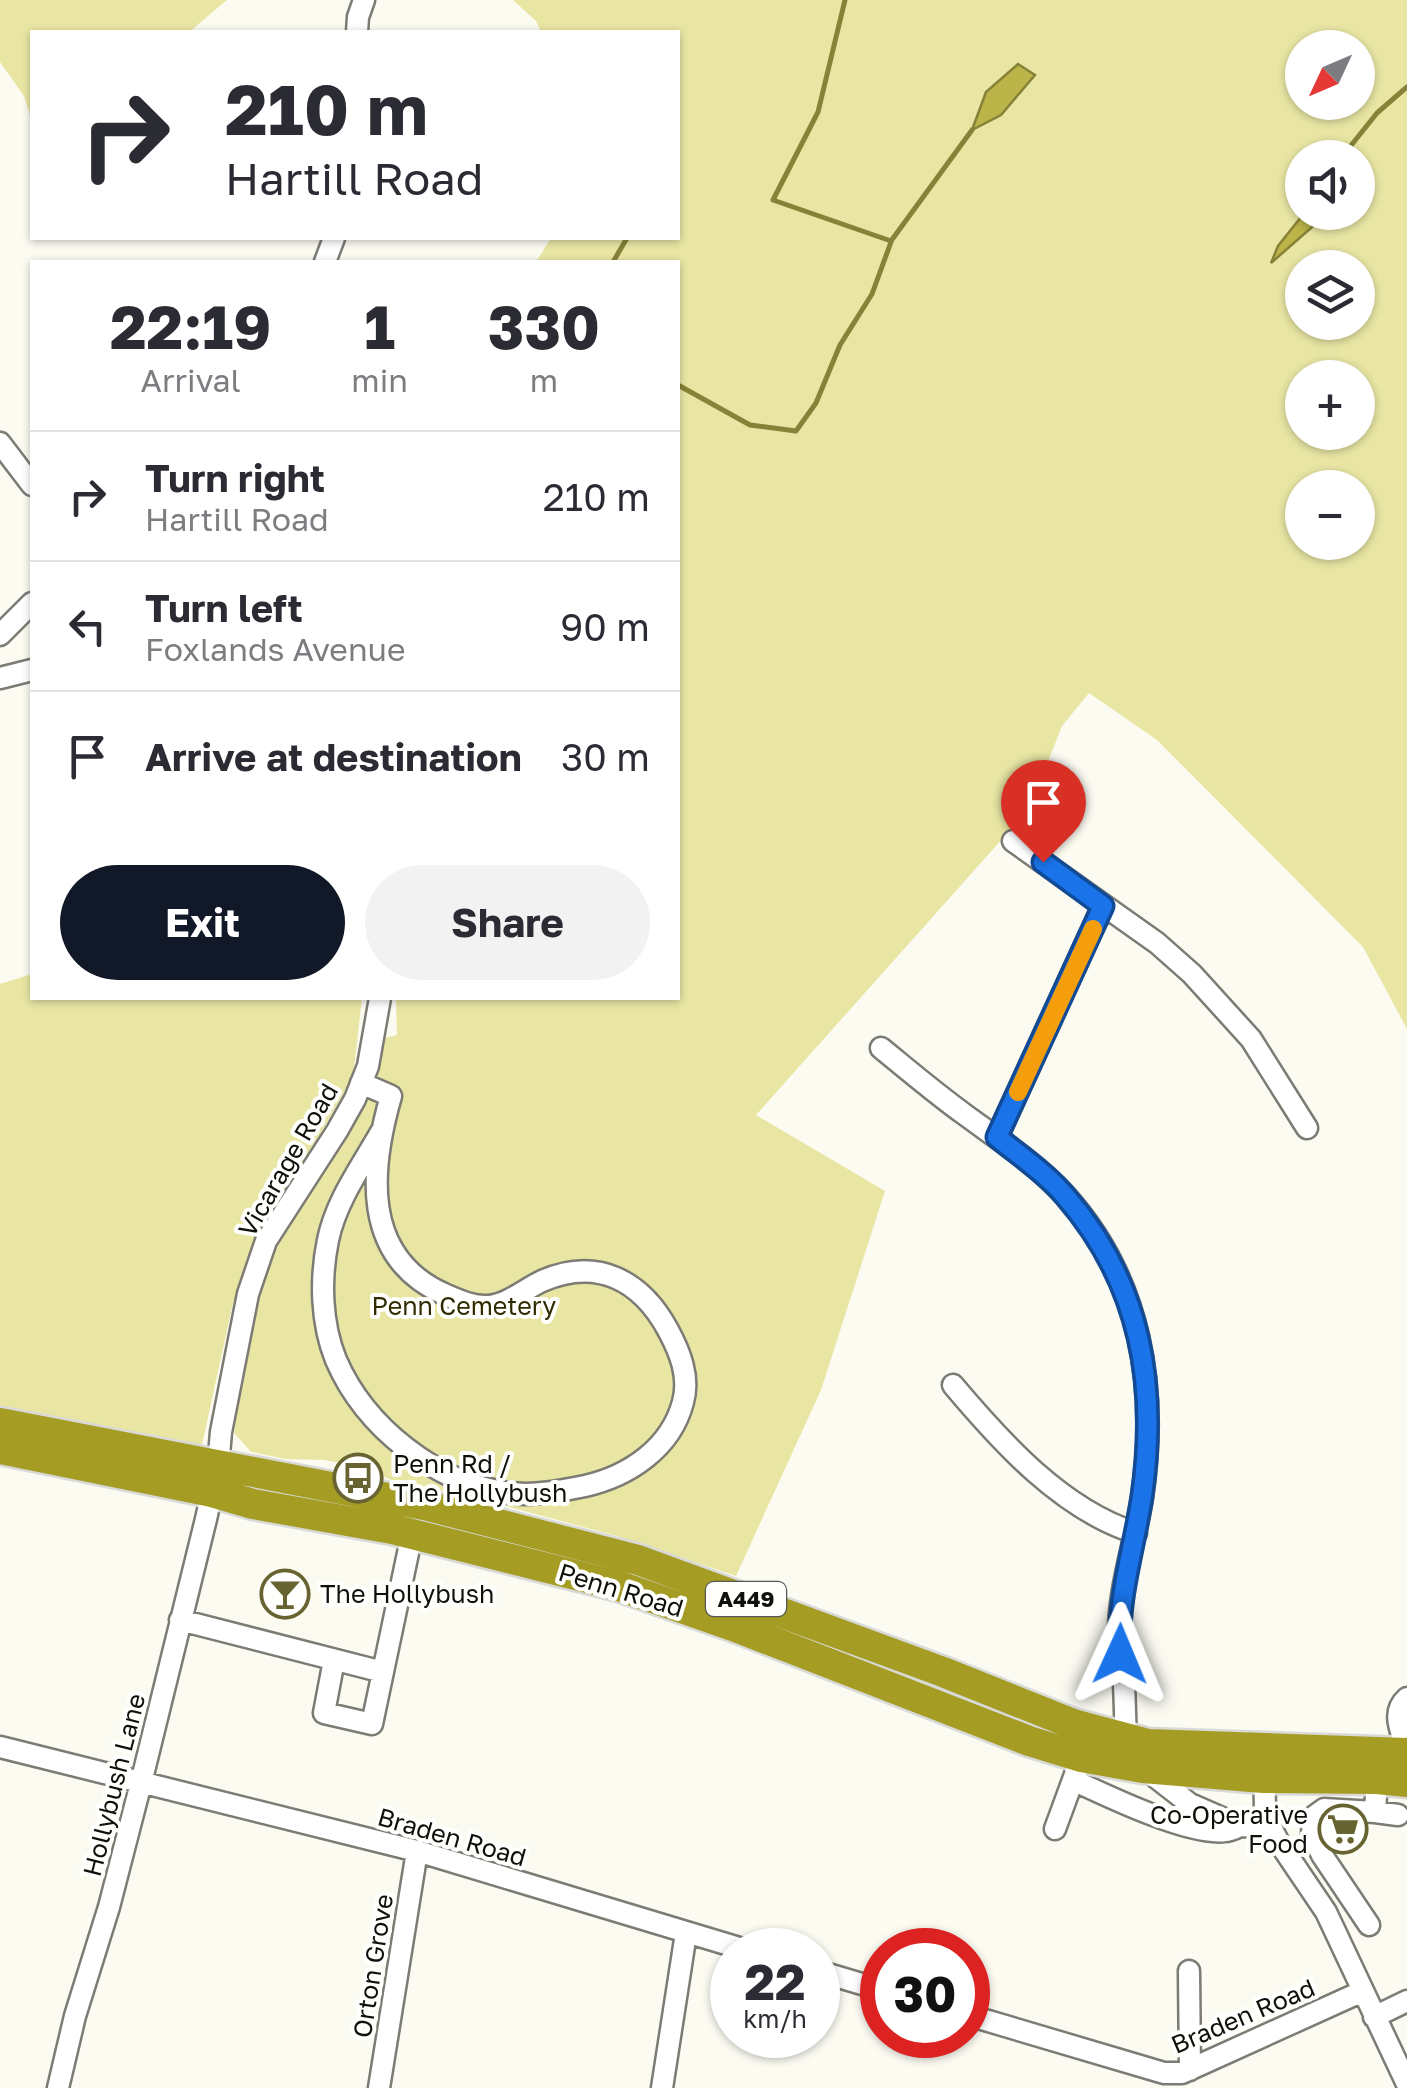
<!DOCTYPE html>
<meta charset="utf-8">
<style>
:root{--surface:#fff;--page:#f2f2f3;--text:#2b2b33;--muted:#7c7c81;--line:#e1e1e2;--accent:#111827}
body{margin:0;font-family:"Golos Text",sans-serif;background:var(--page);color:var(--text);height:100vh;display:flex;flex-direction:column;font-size:38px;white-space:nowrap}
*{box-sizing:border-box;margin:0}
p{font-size:32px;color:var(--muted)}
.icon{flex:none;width:55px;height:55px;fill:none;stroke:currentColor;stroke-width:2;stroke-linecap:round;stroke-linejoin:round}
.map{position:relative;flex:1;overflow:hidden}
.details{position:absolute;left:30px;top:260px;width:650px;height:740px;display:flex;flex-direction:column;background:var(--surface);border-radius:0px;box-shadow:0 2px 8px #0004}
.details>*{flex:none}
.top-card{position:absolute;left:30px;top:30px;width:650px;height:210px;border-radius:0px;box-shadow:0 2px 8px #0004;background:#fff;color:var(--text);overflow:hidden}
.needle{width:65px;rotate:226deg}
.tools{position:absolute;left:1285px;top:30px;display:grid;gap:20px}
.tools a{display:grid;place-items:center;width:90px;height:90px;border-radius:50%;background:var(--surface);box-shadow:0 2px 8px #0004;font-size:50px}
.speed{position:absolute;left:710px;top:1928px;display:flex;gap:20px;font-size:50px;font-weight:700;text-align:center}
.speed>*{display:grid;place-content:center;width:130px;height:130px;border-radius:50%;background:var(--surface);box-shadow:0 2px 8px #0004;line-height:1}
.speed small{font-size:25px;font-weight:400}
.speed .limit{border:15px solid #d22;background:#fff;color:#111}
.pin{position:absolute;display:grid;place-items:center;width:85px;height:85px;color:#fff;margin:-102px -42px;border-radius:50% 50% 50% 0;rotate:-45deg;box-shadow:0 0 10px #0007}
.pin .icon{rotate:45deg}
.me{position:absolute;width:110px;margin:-55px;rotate:1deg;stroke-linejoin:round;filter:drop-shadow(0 0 8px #0008)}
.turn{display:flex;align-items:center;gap:35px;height:210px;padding:0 30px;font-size:45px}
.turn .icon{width:130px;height:130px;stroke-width:2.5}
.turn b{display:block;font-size:70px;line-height:85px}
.eta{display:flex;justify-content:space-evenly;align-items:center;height:170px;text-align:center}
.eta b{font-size:60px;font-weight:700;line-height:70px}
.primary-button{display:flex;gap:20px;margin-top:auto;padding:20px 30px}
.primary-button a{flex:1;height:115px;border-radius:60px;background:var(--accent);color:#fff;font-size:40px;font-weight:700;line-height:115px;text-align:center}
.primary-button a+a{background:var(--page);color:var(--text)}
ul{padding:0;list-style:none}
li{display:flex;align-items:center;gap:30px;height:130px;padding:0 30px;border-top:2px solid var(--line)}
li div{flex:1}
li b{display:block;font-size:38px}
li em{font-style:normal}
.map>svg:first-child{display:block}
</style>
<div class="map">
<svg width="1407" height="2088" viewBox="0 0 1407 2088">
<rect width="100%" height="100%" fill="#fbfbf2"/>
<path fill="#e9e6a4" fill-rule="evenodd" d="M0,0H227L189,32H32V122L24,96L0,62Z
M513,0H1407V1029L1363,947L1157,740L1089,693L1062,726L1047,764L1012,828L756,1115L885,1191L821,1390L736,1576L613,1535L476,1498L397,1482L356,1466L324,1460L285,1459L251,1452L234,1433L258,1283L271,1243L291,1214L306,1201L337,1145L378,1040L397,1035L396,998H678V262H536L551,238H678V32H541L536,21ZM1302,48H1358V102H1302ZM1302,158H1358V212H1302ZM1302,268H1358V322H1302ZM1302,378H1358V432H1302ZM1302,488H1358V542H1302Z
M32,974V998H362L353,1077L319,1136L256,1234L232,1307L202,1445L0,1408V984Z"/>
<path fill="#bab449" stroke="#878237" stroke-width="2.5" d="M1018,64L1035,75L1001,115L972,130L986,92Z
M1302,205V212L1326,213V215L1271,263L1278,246L1301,217Z"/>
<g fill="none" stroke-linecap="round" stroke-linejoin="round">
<path stroke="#878237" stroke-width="5" d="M845,0L818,112L773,200L891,241L972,130
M1341,158L1377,113L1407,87
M613,262L627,238
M678,385L750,425L796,431L816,403L840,345L872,294L891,242"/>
<g stroke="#7c7b74" stroke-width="25">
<path id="minor" d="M357,32L358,17L364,0
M325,262L334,238
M0,443L32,485
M0,635L32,603
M0,678L32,670
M1013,841L1157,943L1192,974L1251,1039L1307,1128
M881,1048C908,1070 935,1093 964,1114C998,1139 1035,1163 1064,1194C1142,1279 1158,1389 1142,1498C1135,1541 1121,1582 1119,1625C1118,1645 1122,1665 1124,1685C1125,1703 1125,1721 1126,1738
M361,1083L391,1096C370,1169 361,1257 444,1294C458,1300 473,1307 488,1306C507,1305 525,1289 542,1281C597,1257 641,1280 668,1330C680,1352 690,1377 683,1402C671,1448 629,1476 585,1486C560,1491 535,1496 510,1493C436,1484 365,1427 336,1360C321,1323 320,1279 328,1240C336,1201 361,1167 381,1132
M997,1137L1103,906
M953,1385C1001,1442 1062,1510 1136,1533
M180,1620L383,1672
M334,1660L324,1713L372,1724L412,1534
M1407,1698C1390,1713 1402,1732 1407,1751
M0,1747L417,1851L746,1950
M1081,1757L1073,1780C1107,1796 1190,1836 1225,1831C1229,1831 1236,1828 1240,1826
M1264,1766L1265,1808L1271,1827L1278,1841L1326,1912L1407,2084
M1145,1769L1190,1804L1240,1826L1271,1827
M1375,1812L1398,1815
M1055,1829L1073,1780
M1369,1925L1322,1855L1312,1834L1313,1817L1324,1809L1375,1812L1377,1779
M818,1971L882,1990
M1189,1971L1190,2070
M968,2015L1164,2073H1182L1363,1991
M1374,2017L1407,2001
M58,2088L75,2016L109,1907L141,1783L206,1519L218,1466L221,1432L248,1294L266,1241L337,1131L355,1099L368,1066L380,998
M379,2088L417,1851
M662,2088L686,1933"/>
</g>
<g stroke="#d9d9d8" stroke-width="35">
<path id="highway" d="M0,1423L424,1505L638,1560L943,1672L1073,1724L1148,1744L1407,1753
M0,1449L212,1492L253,1504L392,1529L619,1586L733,1626L1029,1741L1081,1757L1143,1768L1263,1778L1377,1779L1407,1782"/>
</g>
<use href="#minor" stroke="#fff" stroke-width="20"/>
<use href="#highway" stroke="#a59d23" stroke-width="30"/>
</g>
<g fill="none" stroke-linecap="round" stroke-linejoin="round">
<g stroke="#114b97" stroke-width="25">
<path id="route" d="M1043,862L1103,906L997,1137C1020,1156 1047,1174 1066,1197C1141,1284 1158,1385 1142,1496C1134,1549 1117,1599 1120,1654"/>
</g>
<use href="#route" stroke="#1a73e8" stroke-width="18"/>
<path stroke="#f59e0b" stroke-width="18" d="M1018,1092L1093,929"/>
</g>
<defs>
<g id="bus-ring" transform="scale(2.5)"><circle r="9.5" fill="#fffffe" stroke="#676431" stroke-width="1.5"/><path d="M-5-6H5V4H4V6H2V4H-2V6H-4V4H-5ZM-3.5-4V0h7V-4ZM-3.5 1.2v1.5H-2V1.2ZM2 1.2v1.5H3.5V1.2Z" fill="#676431"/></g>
<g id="bar-ring" transform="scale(2.5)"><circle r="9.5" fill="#fffffe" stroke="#676431" stroke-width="1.5"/><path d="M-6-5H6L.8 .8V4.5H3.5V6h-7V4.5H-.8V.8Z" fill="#676431"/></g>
<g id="supermarket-ring" transform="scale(2.5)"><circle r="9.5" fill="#fffffe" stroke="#676431" stroke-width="1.5"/><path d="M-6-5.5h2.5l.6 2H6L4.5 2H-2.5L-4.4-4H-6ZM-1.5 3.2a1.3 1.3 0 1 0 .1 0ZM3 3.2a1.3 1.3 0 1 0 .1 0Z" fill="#676431"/></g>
</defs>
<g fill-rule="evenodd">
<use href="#bus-ring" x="358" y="1478"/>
<use href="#bar-ring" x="285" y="1594"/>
<use href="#supermarket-ring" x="1343" y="1829"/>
</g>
<g text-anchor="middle" stroke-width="8" stroke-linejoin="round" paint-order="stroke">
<rect fill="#fffffe" stroke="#575755" stroke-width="2.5" x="706" y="1582" width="80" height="34" rx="8"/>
<g font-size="22" font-weight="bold" fill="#0f0f0c">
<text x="746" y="1607">A449</text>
</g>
<g font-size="25" fill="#0f0f0c" stroke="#fffffe">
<text transform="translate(288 1160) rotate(-60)" y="9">Vicarage Road</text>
<text transform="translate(621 1590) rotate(17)" y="9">Penn Road</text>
<text transform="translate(114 1785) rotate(-76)" y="9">Hollybush Lane</text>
<text transform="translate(452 1837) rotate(16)" y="9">Braden Road</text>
<text transform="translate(373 1966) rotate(-81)" y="9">Orton Grove</text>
<text transform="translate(1243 2016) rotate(-23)" y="9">Braden Road</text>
</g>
<g font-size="25" fill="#2e2b00" stroke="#fffffe">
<text x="464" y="1315">Penn Cemetery</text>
</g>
<g font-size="25" fill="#0f0f0c" stroke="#fffffe" text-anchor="start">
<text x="393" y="1473">Penn Rd /<tspan x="393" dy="29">The Hollybush</tspan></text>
<text x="320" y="1603">The Hollybush</text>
<text x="1308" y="1824" text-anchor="end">Co-Operative<tspan x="1308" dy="29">Food</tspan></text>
</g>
</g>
</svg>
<div class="tools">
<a><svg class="needle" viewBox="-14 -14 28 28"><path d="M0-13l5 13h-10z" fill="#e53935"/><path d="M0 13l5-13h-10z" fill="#7c7c81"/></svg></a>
<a><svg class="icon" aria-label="sound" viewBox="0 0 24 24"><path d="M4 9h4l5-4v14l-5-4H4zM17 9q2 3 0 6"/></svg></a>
<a><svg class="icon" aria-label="layers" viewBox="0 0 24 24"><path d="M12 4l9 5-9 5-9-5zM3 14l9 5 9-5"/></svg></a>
<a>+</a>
<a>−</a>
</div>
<div class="speed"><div>22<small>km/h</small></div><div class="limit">30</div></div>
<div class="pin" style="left:1043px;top:862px;background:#d93025"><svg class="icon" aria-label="arrive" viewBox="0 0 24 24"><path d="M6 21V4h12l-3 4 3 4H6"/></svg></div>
<svg class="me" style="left:1120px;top:1654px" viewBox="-20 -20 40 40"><path d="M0-17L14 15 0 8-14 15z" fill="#1a73e8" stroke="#fff" stroke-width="4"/></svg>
<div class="top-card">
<div class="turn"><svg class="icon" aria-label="right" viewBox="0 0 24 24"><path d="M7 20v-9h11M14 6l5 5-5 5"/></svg><div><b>210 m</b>Hartill Road</div></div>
</div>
<section class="details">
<div class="eta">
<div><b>22:19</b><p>Arrival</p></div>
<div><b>1</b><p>min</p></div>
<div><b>330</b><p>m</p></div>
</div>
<ul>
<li><svg class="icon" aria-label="right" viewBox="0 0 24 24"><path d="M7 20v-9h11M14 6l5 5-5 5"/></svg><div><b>Turn right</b><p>Hartill Road</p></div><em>210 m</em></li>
<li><svg class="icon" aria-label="left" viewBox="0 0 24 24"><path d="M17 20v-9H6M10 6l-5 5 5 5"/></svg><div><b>Turn left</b><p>Foxlands Avenue</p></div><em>90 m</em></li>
<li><svg class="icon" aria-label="arrive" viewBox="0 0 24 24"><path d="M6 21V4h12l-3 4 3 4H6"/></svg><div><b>Arrive at destination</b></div><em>30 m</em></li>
</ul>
<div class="primary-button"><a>Exit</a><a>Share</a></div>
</section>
</div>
